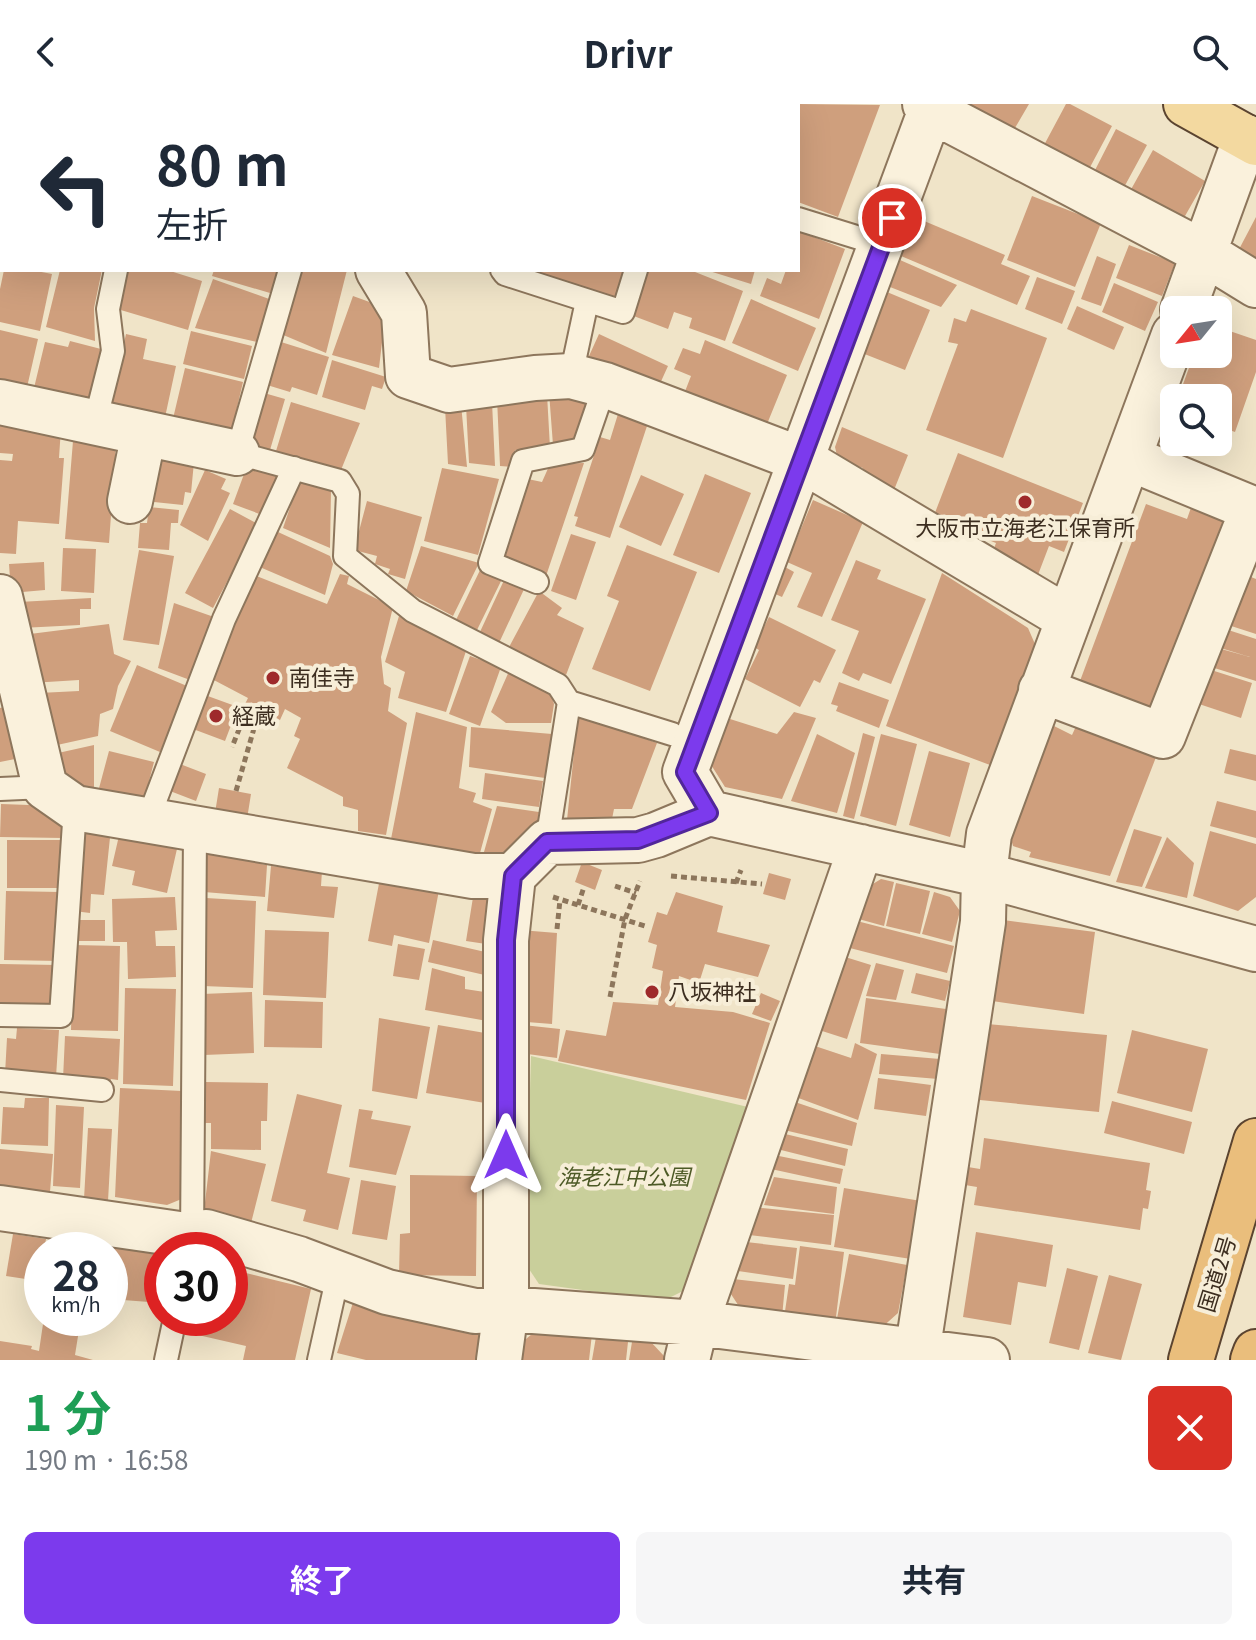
<!DOCTYPE html>
<html lang="ja">
<meta charset="utf-8">
<style>
:root{--surface:#fff;--page:#f6f6f7;--text:#1f2937;--muted:#747a83;--accent:#7c3aed}
body{margin:0;font-family:Georgia,"Noto Sans JP",serif;background:var(--page);color:var(--text);height:100vh;display:flex;flex-direction:column;font-size:30px;white-space:nowrap}
*{box-sizing:border-box;margin:0}
p{font-size:26px;color:var(--muted)}
.icon{flex:none;width:44px;height:44px;fill:none;stroke:currentColor;stroke-width:2;stroke-linecap:round;stroke-linejoin:round}
.map{position:relative;height:1256px;overflow:hidden}
.side{display:flex;flex-direction:column;background:var(--surface);flex:1}
.side>*{flex:none}
.guide{position:absolute;left:0px;top:0px;width:800px;height:168px;box-shadow:0 8px 32px #0002;background:#fff;color:var(--text);overflow:hidden}
.needle{width:52px;rotate:240deg}
.fabs{position:absolute;left:1160px;top:192px;display:grid;gap:16px}
.fabs a{display:grid;place-items:center;width:72px;height:72px;border-radius:12px;background:var(--surface);box-shadow:0 8px 32px #0002;font-size:40px}
.speed{position:absolute;left:24px;top:1128px;display:flex;gap:16px;font-size:40px;font-weight:700;text-align:center}
.speed>*{display:grid;place-content:center;width:104px;height:104px;border-radius:50%;background:var(--surface);box-shadow:0 8px 32px #0002;line-height:1}
.speed small{font-size:20px;font-weight:400}
.speed .limit{border:12px solid #d22;background:#fff;color:#111}
.pin{position:absolute;display:grid;place-items:center;width:68px;height:68px;color:#fff;margin:-34px;border:4px solid #fff;border-radius:50%;box-shadow:0 2px 8px #0007}
.me{position:absolute;width:88px;margin:-44px;rotate:0deg;stroke-linejoin:round;filter:drop-shadow(0 0 6px #0008)}
.turn{display:flex;align-items:center;gap:28px;height:168px;padding:0 24px;font-size:36px}
.turn .icon{width:104px;height:104px;stroke-width:2.5}
.turn b{display:block;font-size:56px;line-height:68px}
.round{display:grid;place-items:center;flex:none;width:84px;height:84px;border-radius:12px;background:var(--page)}
.overview{display:flex;align-items:center;justify-content:space-between;height:136px;padding:0 24px}
h1{font-size:48px;font-weight:700;line-height:60px;color:#1e9e55}
.action{display:flex;gap:16px;margin-top:auto;padding:16px 24px}
.action a{flex:1;height:92px;border-radius:12px;background:var(--accent);color:#fff;font-size:32px;font-weight:700;line-height:92px;text-align:center}
.action a+a{background:var(--page);color:var(--text)}
header{display:flex;justify-content:space-between;align-items:center;height:104px;padding:0 24px;background:var(--surface);font-size:36px;font-weight:700}
.map>svg:first-child{display:block}
</style>
<header><svg class="icon" aria-label="back" viewBox="0 0 24 24"><path d="M15 5l-7 7 7 7"/></svg>Drivr<svg class="icon" aria-label="search" viewBox="0 0 24 24"><circle cx="10" cy="10" r="6"/><path d="M15 15l6 6"/></svg></header>
<div class="map">
<svg width="1256" height="1256" viewBox="0 0 1256 1256">
<rect width="100%" height="100%" fill="#f0e4c8"/>
<path fill="#c9cf9b" d="M531,952L748,1003L691,1183L663,1197L539,1180L525,1159Z"/>
<path fill="#cf9f7d" d="M798,0L880,1L838,113L798,98Z
M962,0H1029L1012,29Z
M1066,0H1070L1112,22L1088,67L1043,43Z
M1116,25L1147,41L1122,87L1092,72Z
M1153,46L1205,77L1181,119L1129,89Z
M1032,92L1101,119L1075,183L1007,156Z
M1256,113V163L1236,151Z
M917,114L1005,151L1001,160L1030,172L1017,201L901,152Z
M798,127L845,145L819,215L760,192L767,174L781,180L786,166H798Z
M1129,141L1175,159L1162,192L1116,174Z
M1097,152L1116,160L1101,202L1081,195Z
M900,156L957,181L941,203L890,183Z
M4,166H31L52,170L40,227L0,218V185Z
M60,166H102L94,204L95,237L46,223Z
M125,166H167L202,177L188,226L114,204Z
M214,166H280L270,189L212,172Z
M303,166H347L326,249L281,230Z
M528,166H625L616,194Z
M648,166H690L743,187L725,237L689,224L692,214L674,208L668,225L631,211Z
M706,166H755L751,180Z
M1037,173L1075,187L1062,220L1025,205Z
M213,175L272,196L257,238L195,224Z
M1114,179L1158,198L1145,227L1102,208Z
M887,188L930,206L905,266L862,249Z
M353,192L386,204L379,264L332,251Z
M751,195L816,224L798,267L732,239Z
M1077,202L1124,223L1114,246L1067,225Z
M971,205L1047,234L1003,354L926,326L958,240L948,238L954,214L966,218Z
M1218,223L1256,236V268L1235,328L1218,322V294H1178L1194,250H1218Z
M0,226L38,235L25,292L0,286Z
M191,227L252,242L244,275L183,260Z
M126,230L147,235L143,255L176,262L164,318L109,306Z
M599,230L668,262L658,284L589,252Z
M705,236L787,271L765,325L684,290L691,272L674,265L683,244L700,250Z
M70,237L101,245L89,298L34,284L45,238L68,243Z
M281,238L329,253L317,291L292,283L290,288L267,281Z
M332,256L386,273L382,285L372,282L365,306L322,293Z
M185,264L243,278L229,338L171,323Z
M549,288L592,295L577,342L553,341Z
M264,289L285,295L270,346L249,340Z
M547,290L550,344L515,346L513,363L500,362L497,294Z
M291,298L360,319L341,366L276,347Z
M492,298L495,362L469,359L466,301Z
M461,300L467,363L448,360L445,303Z
M618,310L648,319L610,434L575,422L578,413L574,412L600,333L610,336Z
M0,319L61,324L59,354H64L59,420L18,417L16,450L0,449V356L12,357L13,350L0,349Z
M842,323L908,351L894,386L862,370L863,364L838,356L835,343Z
M73,337L116,341L109,439L65,435Z
M958,349L1083,399L1064,448L1049,442L1036,476L992,450L996,439L933,414Z
M158,354L194,358L191,389L185,388L183,401L154,398Z
M584,359L545,475L498,458L523,374L542,378L550,360Z
M247,362L283,372L265,412L233,400Z
M442,364L499,375L478,451L424,437Z
M205,366L226,375L221,385L230,389L208,437L180,421Z
M705,370L751,389L719,469L673,451Z
M641,371L684,390L661,442L619,423Z
M300,374L331,385L330,444L283,424Z
M813,396L863,418L822,513L797,503L812,469L787,458Z
M367,397L422,413L405,475L388,470L390,465L375,460L377,452L354,446Z
M1193,398L1225,411L1153,605L1080,577L1146,400L1187,415Z
M149,403L179,406L178,419H171L169,446L138,444L140,419H147Z
M230,405L258,420L213,504L185,489Z
M278,428L330,452L333,460L325,491L255,461L268,432Z
M571,430L596,438L576,496L551,487Z
M627,441L697,468L650,587L592,565L619,497L607,492Z
M421,442L479,459L453,512L406,487Z
M63,444L96,445L94,489L61,487Z
M139,446L174,452L159,541L123,536Z
M856,456L881,466L877,475L926,495L891,580L863,569L859,577L842,569L859,527L831,516Z
M44,458L45,486L11,489L9,460Z
M482,462L503,473L477,526L456,516Z
M785,463L794,468L782,493L773,489Z
M942,469L1028,524L1038,547L990,661L886,622Z
M1241,469L1256,475V530L1225,520Z
M340,470L349,472L347,480L393,503L381,553L384,580L391,584L388,607L407,619L386,731L358,727V706L343,702V693L287,664L300,635L294,632L301,614L285,605L280,616L245,600L248,594L210,574L254,471L327,500Z
M506,472L526,481L499,539L479,530Z
M539,487L562,504L557,511L584,524L566,571L508,545Z
M91,494V505H80V521L21,524L19,498Z
M174,499L214,513L190,576L158,564Z
M399,512L466,547L446,608L398,594L405,568L385,558Z
M769,513L836,546L820,579L814,576L800,603L745,575L759,546L754,543Z
M109,520L114,550L131,557L118,582L113,605L100,610L98,632L48,643L39,589L79,587V576L31,579L22,531Z
M1219,523L1256,535V577L1208,562L1214,543L1250,553L1214,542Z
M470,552L501,563L480,622L449,610Z
M137,561L187,582L160,648L110,627Z
M510,565L551,590L554,600L551,619H506L491,608Z
M1208,565L1252,579L1241,614L1196,599Z
M839,578L889,596L879,624L836,607L838,602L831,600Z
M205,591L238,603L225,637L193,625Z
M4,603L15,655L0,658V604Z
M416,608L467,623L459,684L476,689L473,698L492,705L480,749L464,750L463,754L391,735Z
M794,608L816,614L782,695L725,683L708,656L730,615L777,630Z
M578,610L657,639L632,705H614L611,720L567,716Z
M1078,618L1158,648L1110,772L1029,753L1031,748L1013,742L1011,735L1054,622L1072,631Z
M471,623L552,630L545,674L469,663Z
M863,629L875,633L854,715L843,712Z
M817,630L855,649L837,709L791,697Z
M881,630L917,640L896,722L860,712Z
M94,641V694L59,676L49,651Z
M1230,645L1256,651V677L1224,669Z
M109,647L154,658L143,700L98,688Z
M929,647L970,659L950,733L909,721Z
M180,660L206,670L196,697L170,687Z
M485,669L543,677L539,703L482,695Z
M219,684L251,690L247,715L215,709Z
M1217,697L1256,707V734L1210,722Z
M1,700L57,702L64,709L63,734L0,733Z
M497,702L539,708L537,724L510,754L482,755Z
M83,721L111,724L104,791L91,790L90,809L74,807Z
M121,723L179,736L167,789L132,781L135,767L112,762Z
M1134,725L1162,733L1142,783L1116,778Z
M1210,727L1256,740V793L1238,807L1193,792Z
M1167,733L1194,759L1187,794L1145,784Z
M7,736H62L61,784H7Z
M207,747L262,752L261,760L267,761L265,793L204,788Z
M582,758L602,766L595,786L575,778Z
M271,762L322,767L321,782L338,783L334,814L267,807Z
M381,769L440,781L429,839L394,831L392,842L368,837Z
M769,769L791,775L785,796L763,790Z
M881,775L894,778L884,822L855,814L863,786Z
M896,779L930,787L920,830L886,822Z
M6,787L60,788L59,857L4,856Z
M474,787L495,790L486,840L466,837Z
M676,788L723,802L717,828L770,841L758,873L705,860L699,879L679,872L675,903L733,908L770,919L746,996L558,957L566,926L606,932L613,898L658,901L663,867L652,864L657,841L648,838L657,808L667,811Z
M934,788L950,793L960,807L952,838L922,830Z
M175,793L177,826L155,827L156,842H175L176,873L128,875L127,838H113L112,795Z
M206,794L256,797L253,884L203,882Z
M73,816H105V837H74Z
M853,816L954,842L947,869L846,843Z
M1003,816L1095,828L1084,910L992,897Z
M265,826L329,828L326,894L263,891Z
M520,826L557,829L552,920L514,917Z
M433,836L494,850L489,872L428,858Z
M398,840L425,845L419,876L393,872Z
M73,841L120,842L118,927L71,926Z
M842,852L871,861L847,935L819,926Z
M876,859L904,866L896,896L866,892Z
M0,860L58,861L57,906L0,904Z
M432,864L465,873V885L491,889L493,918L425,906Z
M916,869L950,877L945,897L911,889Z
M125,884L176,885L173,982L123,980Z
M252,888L254,949L204,951L202,890Z
M761,889L780,897L771,917L752,910Z
M866,894L946,905L940,950L860,939Z
M265,896L323,898L322,944L264,943Z
M379,914L430,923L417,995L372,987Z
M987,920L1107,931L1099,1008L980,996Z
M438,921L491,930L485,999L426,989Z
M523,921L560,925L557,954L520,949Z
M17,924L59,926L56,973L5,970L7,934L16,935Z
M1132,926L1208,945L1192,1008L1117,989Z
M65,932L120,935L118,976L111,975L110,978L63,975Z
M855,939L877,950L858,1016L793,992L812,941L851,954Z
M881,950L940,955L938,975L879,970Z
M878,974L931,981L926,1012L874,1005Z
M205,978L268,979L267,1017H261V1046L211,1045V1019H205Z
M120,984L182,987L184,1094L167,1101L115,1093Z
M297,990L342,1001L327,1069L350,1074L338,1126L303,1117L306,1106L271,1097Z
M25,994H49L48,1042L1,1040L3,1003L24,1004Z
M1112,997L1192,1018L1184,1050L1104,1029Z
M795,998L857,1019L852,1042L784,1026Z
M56,1001L84,1003L80,1084L53,1082Z
M359,1005L373,1007L371,1015L411,1022L396,1071L349,1063Z
M88,1024L112,1025L108,1097L84,1095Z
M781,1029L848,1045L845,1062L777,1045Z
M984,1034L1150,1059L1146,1086L1151,1087L1148,1105L1143,1104L1140,1126L974,1101L977,1083L965,1081L968,1063L980,1065Z
M0,1045L53,1050L50,1088L0,1083Z
M211,1047L266,1060L249,1127L204,1107Z
M774,1051L843,1065L840,1080L771,1065Z
M410,1071L477,1072L476,1172L399,1171L400,1130L410,1129Z
M774,1073L837,1083L834,1110L764,1101Z
M361,1076L396,1082L387,1136L352,1130Z
M844,1084L921,1097L911,1155L834,1143Z
M761,1104L834,1111L831,1141L749,1131Z
M976,1128L1053,1141L1046,1183L1018,1178L1011,1221L963,1213Z
M13,1130L46,1135L44,1146H42L39,1177L6,1172Z
M53,1138L77,1143L76,1146H51Z
M746,1138L797,1144L793,1175L738,1167Z
M82,1139L162,1146V1199L110,1195V1146H81Z
M800,1142L844,1148L835,1221L784,1214L789,1180L795,1181Z
M849,1150L907,1161L898,1209L879,1226L836,1220Z
M1067,1164L1098,1172L1079,1246L1049,1239Z
M230,1165L311,1185L295,1256H243L246,1242L198,1231L202,1214H230Z
M1109,1171L1142,1180L1121,1256L1088,1249Z
M733,1175L785,1181L782,1213L744,1210L727,1184Z
M356,1189L478,1217L484,1233L479,1256H366L337,1249Z
M43,1220L79,1226L75,1251L93,1256H0V1237L32,1242L31,1245L39,1247Z
M538,1225L592,1230L589,1256H518L520,1240Z
M596,1233L628,1238L626,1256H592Z
M650,1237L664,1252V1256H629L632,1238Z"/>
<g fill="none" stroke-linecap="round" stroke-linejoin="round">
<g stroke="#8d765c" stroke-width="26">
<path id="service" d="M412,0L417,2
M344,2V0
M435,2L436,0
M547,2L548,0
M647,2L648,0
M798,115L882,141
M290,166L237,349L340,377L348,390L345,452L413,507L558,581L569,598L547,738
M502,166L505,170L623,208L636,166
M571,272L587,197
M95,318L113,247L108,205L116,166
M537,478L490,459L523,357L583,345L605,281
M569,598L672,630
M0,685L45,683
M147,718L224,515L294,364
M0,911L61,912L75,704
M0,976L102,986
M192,1137L195,727
M166,1256L175,1214
M319,1256L338,1171"/>
</g>
<g stroke="#8d765c" stroke-width="48">
<path id="minor" d="M925,0L931,6L1204,149L1256,181
M933,0L685,668L709,709L984,771L1256,845
M0,72L2,71
M378,166L404,209L408,272L449,286L535,274L571,272L605,281L802,356L1067,514
M1183,206L1246,33
M0,298L237,349
M130,397L144,329
M0,493L45,683L75,704L473,772H513
M1041,586L1163,632L1253,405L1129,354
M0,1104L193,1132L206,1128L299,1155L387,1188L475,1207L506,1205L696,1219L987,1256
M499,1256L506,1205V836L513,772L547,738L638,736L656,731L709,709
M687,1256L696,1219L861,743
M916,1256L983,818L984,771L989,730L1174,231"/>
</g>
<g stroke="#5b4430" stroke-width="48">
<path id="primary" d="M1186,0L1256,39"/>
</g>
<g stroke="#5b4430" stroke-width="48">
<path id="trunk" d="M1191,1256L1256,1037
M1253,1256L1256,1248"/>
</g>
<path stroke="#8d765c" stroke-width="5" stroke-dasharray="6 4" stroke-linecap="butt" d="M232,620L240,623L232,643
M236,687L257,614
M671,772L762,780
M736,779L741,766
M615,782L636,789
M553,793L645,822
M578,801L584,783
M557,825L560,796
M610,893L625,815L640,777"/>
<use href="#service" stroke="#faf1dc" stroke-width="22"/>
<use href="#minor" stroke="#faf1dc" stroke-width="44"/>
<use href="#primary" stroke="#f3d9a0" stroke-width="44"/>
<use href="#trunk" stroke="#eabe7c" stroke-width="44"/>
</g>
<g fill="none" stroke-linecap="round" stroke-linejoin="round">
<g stroke="#51269a" stroke-width="20">
<path id="route" d="M506,1051V836L513,772L547,738L638,736L709,709L685,668L892,114"/>
</g>
<use href="#route" stroke="#7c3aed" stroke-width="14"/>
</g>
<g fill="#9e2a2b" stroke="#f7eed8" stroke-width="3">
<circle cx="1025" cy="398" r="8"/>
<circle cx="273" cy="574" r="8"/>
<circle cx="216" cy="612" r="8"/>
<circle cx="652" cy="888" r="8"/>
</g>
<g text-anchor="middle" stroke-width="8" stroke-linejoin="round" paint-order="stroke">
<g font-size="22" fill="#3d2e20" stroke="#f7eed8" text-anchor="start">
<text x="1025" y="432" text-anchor="middle">大阪市立海老江保育所</text>
<text x="289" y="582">南佳寺</text>
<text x="232" y="620">経蔵</text>
<text x="668" y="896">八坂神社</text>
</g>
<g font-size="22" font-style="italic" fill="#4d5a26" stroke="#f7eed8">
<text x="624" y="1081">海老江中公園</text>
</g>
<g font-size="22" fill="#3d2e20" stroke="#f7eed8">
<text transform="translate(1217 1170) rotate(-73)" y="8">国道2号</text>
</g>
</g>
</svg>
<div class="fabs">
<a><svg class="needle" viewBox="-14 -14 28 28"><path d="M0-13l5 13h-10z" fill="#e53935"/><path d="M0 13l5-13h-10z" fill="#747a83"/></svg></a>
<a><svg class="icon" aria-label="search" viewBox="0 0 24 24"><circle cx="10" cy="10" r="6"/><path d="M15 15l6 6"/></svg></a>
</div>
<div class="speed"><div>28<small>km/h</small></div><div class="limit">30</div></div>
<div class="pin" style="left:892px;top:114px;background:#d93025"><svg class="icon" aria-label="arrive" viewBox="0 0 24 24"><path d="M6 21V4h12l-3 4 3 4H6"/></svg></div>
<svg class="me" style="left:506px;top:1051px" viewBox="-20 -20 40 40"><path d="M0-17L14 15 0 8-14 15z" fill="#7c3aed" stroke="#fff" stroke-width="4"/></svg>
<div class="guide">
<div class="turn"><svg class="icon" aria-label="left" viewBox="0 0 24 24"><path d="M17 20v-9H6M10 6l-5 5 5 5"/></svg><div><b>80 m</b>左折</div></div>
</div>
</div>
<section class="side">
<div class="overview"><div><h1>1 分</h1><p>190 m · 16:58</p></div><a class="round" style="background:#d93025;color:#fff"><svg class="icon" aria-label="close" viewBox="0 0 24 24"><path d="M6 6l12 12M18 6L6 18"/></svg></a></div>
<div class="action"><a>終了</a><a>共有</a></div>
</section>
